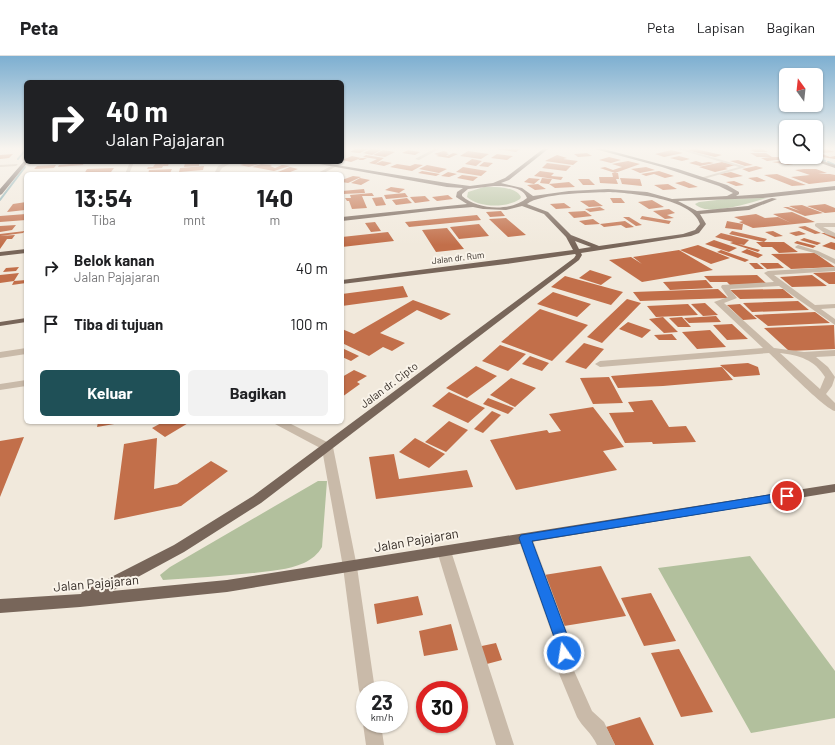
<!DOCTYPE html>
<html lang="id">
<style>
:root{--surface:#fff;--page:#f2f2f2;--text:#202124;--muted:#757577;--line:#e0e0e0;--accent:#1f5057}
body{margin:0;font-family:Barlow,sans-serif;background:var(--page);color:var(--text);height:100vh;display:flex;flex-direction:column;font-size:15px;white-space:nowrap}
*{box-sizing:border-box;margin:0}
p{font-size:13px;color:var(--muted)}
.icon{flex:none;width:22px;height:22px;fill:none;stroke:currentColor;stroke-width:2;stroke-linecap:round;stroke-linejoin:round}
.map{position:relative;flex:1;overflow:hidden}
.sheet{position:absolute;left:24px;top:116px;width:320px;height:252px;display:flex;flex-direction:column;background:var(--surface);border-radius:6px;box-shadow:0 1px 3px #0004}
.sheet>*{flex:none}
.banner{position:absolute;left:24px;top:24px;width:320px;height:84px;border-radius:6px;box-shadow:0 1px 3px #0004;background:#202124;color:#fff;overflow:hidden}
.needle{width:26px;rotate:345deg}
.tools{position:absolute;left:779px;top:12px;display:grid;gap:8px}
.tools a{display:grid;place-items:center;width:44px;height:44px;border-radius:6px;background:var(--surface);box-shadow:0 1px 3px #0004;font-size:20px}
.speed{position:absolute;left:356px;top:625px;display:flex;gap:8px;font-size:20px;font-weight:700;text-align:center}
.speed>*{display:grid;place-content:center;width:52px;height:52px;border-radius:50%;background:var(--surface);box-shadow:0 1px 3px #0004;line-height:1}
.speed small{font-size:10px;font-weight:400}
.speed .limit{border:6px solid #d22;background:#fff;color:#111}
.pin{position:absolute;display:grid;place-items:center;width:34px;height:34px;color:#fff;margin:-17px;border:2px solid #fff;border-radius:50%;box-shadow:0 1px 4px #0007}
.me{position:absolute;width:44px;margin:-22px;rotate:347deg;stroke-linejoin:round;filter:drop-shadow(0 0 3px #0008)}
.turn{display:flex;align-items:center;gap:14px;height:84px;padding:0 16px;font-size:18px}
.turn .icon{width:52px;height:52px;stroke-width:2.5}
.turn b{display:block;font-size:28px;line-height:34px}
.eta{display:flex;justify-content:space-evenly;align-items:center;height:68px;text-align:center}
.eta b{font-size:24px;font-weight:700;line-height:28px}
.button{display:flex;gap:8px;margin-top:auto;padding:8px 16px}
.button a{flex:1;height:46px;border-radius:6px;background:var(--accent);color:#fff;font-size:16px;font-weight:700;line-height:46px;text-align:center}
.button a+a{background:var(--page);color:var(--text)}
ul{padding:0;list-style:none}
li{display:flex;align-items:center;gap:12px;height:56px;padding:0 16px}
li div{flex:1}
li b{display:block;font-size:15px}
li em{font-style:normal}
header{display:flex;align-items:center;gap:24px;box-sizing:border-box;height:56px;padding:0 20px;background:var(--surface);border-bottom:1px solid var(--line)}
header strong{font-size:19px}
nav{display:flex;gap:22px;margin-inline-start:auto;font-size:14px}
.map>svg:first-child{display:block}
</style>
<header>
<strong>Peta</strong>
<nav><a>Peta</a><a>Lapisan</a><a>Bagikan</a></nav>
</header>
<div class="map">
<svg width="835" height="689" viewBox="0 0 835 689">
<rect width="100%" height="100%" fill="#f1e9dc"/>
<path fill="#b2c09d" d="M484,131C495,131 515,130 521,141L520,143C507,152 479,152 467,141L468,136Z
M767,142C751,146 708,162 695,148L699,146L726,143Z
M318,425H327L322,491C318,498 312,503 304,507C288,514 269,515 253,517C223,520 193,522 163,524L160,519L170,511Z
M750,500L835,615V662L751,677L658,512Z"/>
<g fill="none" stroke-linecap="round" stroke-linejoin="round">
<path stroke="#7ca8ae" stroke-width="2" d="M811,101L825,105
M18,103L26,93
M828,106L835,109
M0,144L25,111"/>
</g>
<path fill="#c26f4a" d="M355,93H368L360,97L350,96Z
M371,93H372L381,94L372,99L363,97Z
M496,93H520L516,96Z
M696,93L713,97L722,99L715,101L686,94Z
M751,93H762L768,96H755L750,94H753Z
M816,93H826L835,96L820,97L830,101L835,100V103L816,100Z
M383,94L395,96L385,101L373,99Z
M408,94L420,96L415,99L402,97Z
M671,94L683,97L664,101L655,98Z
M443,95L448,96L446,97L449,98L446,100H447L453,97L458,98L449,102L436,100L439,99L434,98Z
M468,95L489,98L481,103L460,100Z
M587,97L592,100L578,101L574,98Z
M750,97H766L772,101H780L787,103L767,105L761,102L771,101H757Z
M13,98L9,102L0,103V99Z
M497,98L513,100L507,104L491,102Z
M366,99L384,102L375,108L382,105L392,107L384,110L369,107L377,103L363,101Z
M557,99L567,102L563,103L578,105L573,109L545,105Z
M352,100L361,102H367L363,104H358L361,102L351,106L342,104Z
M679,100L690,103L682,105L670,102Z
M609,101L621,104L611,107L599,104Z
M472,103L482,105L476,110L465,108Z
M738,104L753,109L745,110L730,105Z
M791,104L799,107L788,109L772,106Z
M628,105L640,108L615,117L600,112L605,111L613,114L622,111L612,108Z
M696,105L702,107L709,106L714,107L700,110L689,107Z
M152,106H165V107H169L168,110H163L162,112L147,113L148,111H153L155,108H151Z
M194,106H199V110L184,111L185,107Z
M249,106H259L262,107L249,111L240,109Z
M484,106L493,107L488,111L479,110Z
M722,106L735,109L725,112L728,113L715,116L699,111Z
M84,107L83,109L58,111L59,109Z
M547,107L571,110L566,115L542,112Z
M261,108L272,109L270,110L275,112L282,109L290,110L274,115L252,111Z
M397,108L410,110L415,108L423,109L412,115L390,111Z
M56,109L54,112L34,113L37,110Z
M427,109L447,113L439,117L419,113Z
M204,110L203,114L179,116L180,112Z
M756,110L763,112L749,116L742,113Z
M290,111L298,113L285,118H273Z
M463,111L487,115L481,120L456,116Z
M646,111L655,114L640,117L631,113Z
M114,112L111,116L101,117L100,118H84L87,113Z
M172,113L170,117L148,118L149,114Z
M804,113H816L827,117L818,118H830L835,119V125L809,128L791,121L810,119L795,114Z
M422,115L440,118L436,120L418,117Z
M540,115L554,117L551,120L563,121L561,124L534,120Z
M659,115L674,120L665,122L654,118L646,120L641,118Z
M448,116L457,118L449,121L441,120Z
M731,116L743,120L731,122L719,118Z
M612,117H618L619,123H616L618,128L600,127L599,121H613Z
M777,118L806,129L792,130L764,119Z
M462,119L478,121L473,125L457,122Z
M353,120L361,121L348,127L342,126V124Z
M757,121L766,125L757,126L748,122Z
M360,122L370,124L361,129L351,127Z
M529,122L540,123L534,128L524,126Z
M542,122L552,123L549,128L540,127Z
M620,122L640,123L642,130L622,128Z
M578,123H589L595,129H583Z
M684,125L698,131L689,132L675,127Z
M734,125L744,129L736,130L726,126Z
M569,126L575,131L555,132L549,128Z
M538,128L546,133L535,134L527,129Z
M668,128L677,133L663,134L654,129Z
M391,131L405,133L399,137L385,134Z
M364,133L365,137L343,138L342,135Z
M372,137L374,140H362L367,152L352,153L349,145H347L345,142H351L350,139Z
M405,137L408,141L386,143L384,139Z
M448,139L453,143L437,145L432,141Z
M425,140L430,145L415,147L410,141Z
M382,141L386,149L376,150L372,142Z
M407,142L412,147L396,149L392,144Z
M610,142H621L625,147H613Z
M594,144L603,150L589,151L580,145Z
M652,144L664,151L649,153L638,146Z
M26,146L25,154L7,156L13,148Z
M564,147L571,152L556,153L550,148Z
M825,148L835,152V156L825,157L807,150Z
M802,149L823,157L805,160L783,151H788L800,155L789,150Z
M600,151L605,154L590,156L585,153Z
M669,153L675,157L667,159L674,162L665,163L653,155Z
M501,155L505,160L490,161L486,156Z
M585,155L592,160L574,162L568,156Z
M792,156L815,166L753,172L739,166L743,165L734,161L756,158L765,162L778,161L791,167L773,158Z
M26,158V164L0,166V160Z
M477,159L481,164L409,171L405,166Z
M642,160L671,165L669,168L640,163Z
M623,161H629L642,169L636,170Z
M506,162L526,179L508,181L489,163Z
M593,163L600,168L625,165L634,171L626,172L621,169L604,171L600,168L585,169L579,165Z
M727,165L743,168L742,174L725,172Z
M375,166L381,175L371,176L365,167Z
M479,168L489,180L459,183L450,171Z
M16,169L12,174L0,176V170Z
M805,170L821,177H825L835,180V183L821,177L815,178L798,171Z
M447,172L464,193L436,196L422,174Z
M25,175L23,177L0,180V178Z
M732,175L767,183L764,186L729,178Z
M773,175L783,180L775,181L765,176Z
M799,175L806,178L796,180L789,177Z
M388,176L394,185L342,191V181Z
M721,177L749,184L744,189L738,188L760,194L758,196L730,187L733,186L715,181Z
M15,179L12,183H7L0,193V180Z
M804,182L821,187L817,189L800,184Z
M714,184L737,192L729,196L705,188Z
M797,185L816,190L813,192L794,187Z
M756,186H784L798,196L779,197L772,191H762Z
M831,186L835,187V194L822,190Z
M698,189L730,202L711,208L680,194Z
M747,193L763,199L758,202L741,196Z
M679,194L713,214L642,226L609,204L631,201L642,208L633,201Z
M721,194L749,204L745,206L717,196Z
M815,197L835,211L791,213L771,198Z
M749,207H757L764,213H755Z
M760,207H778L784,212L767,213Z
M19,211L16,215L3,216L6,212Z
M590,214L612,221L601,229L579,222Z
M835,216V228H829L813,217Z
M19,217L14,225L0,227V219Z
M757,219L767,228L730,229L727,226H710L704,220Z
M812,219L827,230L792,231L780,221Z
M565,220L623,236L611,249L551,231Z
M26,224V227L12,229L14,225Z
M706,224L713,232L670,234L663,226Z
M403,230L408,241L342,250V238Z
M718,233L728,242L640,245L633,236Z
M783,233L794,242L740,243L730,234Z
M553,236L591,248L577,261L537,248Z
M627,243L641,247L602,287L587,281Z
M413,244L451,258L441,264L417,254L380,277L405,287L392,295L383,291L369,300L342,287V273L354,278Z
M798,245L809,254L752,256L743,247Z
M705,247L718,259L703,260L691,248Z
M688,248L698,259L656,261L647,250Z
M740,248L757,263L743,264L727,249Z
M540,253L588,269L552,305L501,286Z
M815,256L830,267L768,270L754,259Z
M716,260L721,266L689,267L684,262Z
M663,261L678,276L664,277L649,263Z
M682,261L691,271H678L669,262Z
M628,266L651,274L642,282L619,273Z
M732,268L748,283L727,284L713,269Z
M834,269L835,293L789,295L764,272Z
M710,274L726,291L697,293L682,276Z
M672,278L677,284H659L654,279Z
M584,287L604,293L586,313L565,306Z
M500,289L526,298L508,315L482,305Z
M342,292L359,300L351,305L342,301Z
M530,300L549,307L542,315L522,308Z
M748,307L758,311L760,319L734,321L720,309Z
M476,310L497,320L467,342L446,332Z
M722,311L733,324L663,330L618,332L611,320Z
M354,314L367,320L357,326L360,328L342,341V321Z
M609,321L623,347L593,348L580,322Z
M511,322L536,332L515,351L490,339Z
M449,336L485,352L468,367L432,350Z
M488,342L514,352L508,358L483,348Z
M652,344L669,371L686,370L696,386L653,388L652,386L625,387L609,357L634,356L628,346Z
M593,351L624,391L603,395L617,414L516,434L490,384L547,374L549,377L561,375L549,358Z
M492,355L501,359L483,377L474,373Z
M449,365L468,374L446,396L425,386Z
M98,366H120V367L97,371Z
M163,366H190L165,381L152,372Z
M24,381L0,441V385Z
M157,382L154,433L177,428L211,405L228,415L181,450L114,464L124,388Z
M415,382L445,398L429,412L399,396Z
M394,398L399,423L467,414L473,431L376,443L369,401Z
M601,510L626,560L564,570L544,519Z
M651,537L676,585L644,590L621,542Z
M418,540L423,559L377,568L374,548Z
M451,568L458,594L424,600L419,575Z
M496,587L502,604L483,609L477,591Z
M679,593L713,656L681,661L651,597Z
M640,661L654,689H615L606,671Z"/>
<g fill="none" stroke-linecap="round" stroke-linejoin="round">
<path fill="#c9baa9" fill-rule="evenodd" d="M434,93H439L419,104L415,103Z
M677,93H684L746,111L700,124V122L739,111Z
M130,106H134L129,118H125Z
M227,106H233L222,112L218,118H214L218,110Z
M18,108L16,110L0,111V109Z
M333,109L337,110L322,118H316Z
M817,167H835V171H823L835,177V181L826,178L815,170V168Z
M798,189L818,195L835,203V208L814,197L796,192L795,191Z
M835,211V215L774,219L815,249L835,248V252L821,253L835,263V269L779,230L730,233L737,242L724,247L774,292L804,296L835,294V300L816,301L828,311L835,321L832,330L826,338L835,347V355C825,353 780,307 769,297L600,311L595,308L600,305L763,292L714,246L728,241L721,231L722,229L774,226L764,217L768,215ZM780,297C799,299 815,304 825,321L820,333Z
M26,292V298L0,302V296Z
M26,324V330L0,334V328Z
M274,366H287L331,388L333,391L357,511L375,634H365V641L361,640L359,634L343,511L322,393L275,368Z
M525,477L530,478L532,482L573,592L570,603L571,608L592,655L604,666L615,689H597C591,676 583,672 577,661L555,608L554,603L557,592L518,482L520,478Z
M444,490L449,491L451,495L514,689H496L437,495L439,491Z
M365,664V668H381L384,689H366L363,668Z"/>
<path fill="#78665a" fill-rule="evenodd" d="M543,93H548L509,124L501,127L522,132L533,140L569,135L608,133L647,136L672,143L727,140L733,137L719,130L662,111L595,93H604L678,113L727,129L739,136V138L736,140L763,138L835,130V134L763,142L678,145L697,155L748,150L772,142L777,143L749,154L700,158L706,168L699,177L691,180L581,197L582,199L579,204L261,447L184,496L112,535L227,524L835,428V436L227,536L80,551L0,557V543L81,538L82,536L174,489L253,440L574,202L576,199L575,198L506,208L342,228V224L573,194L566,181L544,158L522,150L506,154L483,153L473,151L447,153L342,165V161L467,148L456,141L457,136L463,132L447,131L308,106H318L447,127L470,130L493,127L505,122ZM494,130C504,130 523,130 527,142C510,156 478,154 462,140V138L468,133ZM608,136C631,137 692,142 700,168L695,174L683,178L599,190L571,179L548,156L527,148C541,137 589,137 608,136ZM575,185L591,191L579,193Z
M780,93H786V96Z
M803,101H810L835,109V112Z
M26,193V197L0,200V196Z
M26,262V266L0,270V266Z"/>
<path fill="#574840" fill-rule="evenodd" d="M26,103V106H28L2,138L0,139V133Z"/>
</g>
<linearGradient id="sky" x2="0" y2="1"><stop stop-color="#7dafd1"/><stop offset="0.49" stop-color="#f9f5ef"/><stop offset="1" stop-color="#f9f5ef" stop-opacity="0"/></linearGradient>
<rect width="835" height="189" fill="url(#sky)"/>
<path fill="#1a73e8" stroke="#114b97" d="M787,436L791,437L792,440L791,443L787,444L532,485L572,592L569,602L564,604L559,602L557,597L558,592L519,482L521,479Z"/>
<g text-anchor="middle" stroke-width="4" stroke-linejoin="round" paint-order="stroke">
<g font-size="9" fill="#362e28" stroke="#f9f3e9">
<text transform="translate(458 202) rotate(-7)" y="3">Jalan dr. Rum</text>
</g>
<g font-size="11" fill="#362e28" stroke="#f9f3e9">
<text transform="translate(389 329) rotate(-37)" y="4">Jalan dr. Cipto</text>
</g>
<g font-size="13" fill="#362e28" stroke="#f9f3e9">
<text transform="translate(416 484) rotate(-10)" y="5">Jalan Pajajaran</text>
<text transform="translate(96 527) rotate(-5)" y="5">Jalan Pajajaran</text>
</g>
</g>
</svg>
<div class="tools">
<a><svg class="needle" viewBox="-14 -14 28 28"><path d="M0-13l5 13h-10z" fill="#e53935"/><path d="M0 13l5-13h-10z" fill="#757577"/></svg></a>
<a><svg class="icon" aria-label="search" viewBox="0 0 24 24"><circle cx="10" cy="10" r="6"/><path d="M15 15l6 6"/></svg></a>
</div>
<div class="speed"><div>23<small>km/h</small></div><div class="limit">30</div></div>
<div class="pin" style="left:787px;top:440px;background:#d93025"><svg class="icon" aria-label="arrive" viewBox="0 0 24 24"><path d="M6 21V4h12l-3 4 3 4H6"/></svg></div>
<svg class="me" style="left:564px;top:597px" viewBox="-20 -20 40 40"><circle r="17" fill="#1a73e8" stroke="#fff" stroke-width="3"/><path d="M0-11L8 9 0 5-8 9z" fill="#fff"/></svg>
<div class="banner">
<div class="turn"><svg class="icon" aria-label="right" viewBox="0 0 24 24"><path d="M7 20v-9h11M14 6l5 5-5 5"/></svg><div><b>40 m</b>Jalan Pajajaran</div></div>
</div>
<section class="sheet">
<div class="eta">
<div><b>13:54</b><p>Tiba</p></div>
<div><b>1</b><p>mnt</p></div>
<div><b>140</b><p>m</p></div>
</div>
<ul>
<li><svg class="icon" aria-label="right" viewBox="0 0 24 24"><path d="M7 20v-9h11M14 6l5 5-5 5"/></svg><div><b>Belok kanan</b><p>Jalan Pajajaran</p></div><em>40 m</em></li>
<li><svg class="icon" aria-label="arrive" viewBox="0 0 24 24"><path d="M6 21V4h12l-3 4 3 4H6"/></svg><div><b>Tiba di tujuan</b></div><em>100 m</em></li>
</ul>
<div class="button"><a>Keluar</a><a>Bagikan</a></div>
</section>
</div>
